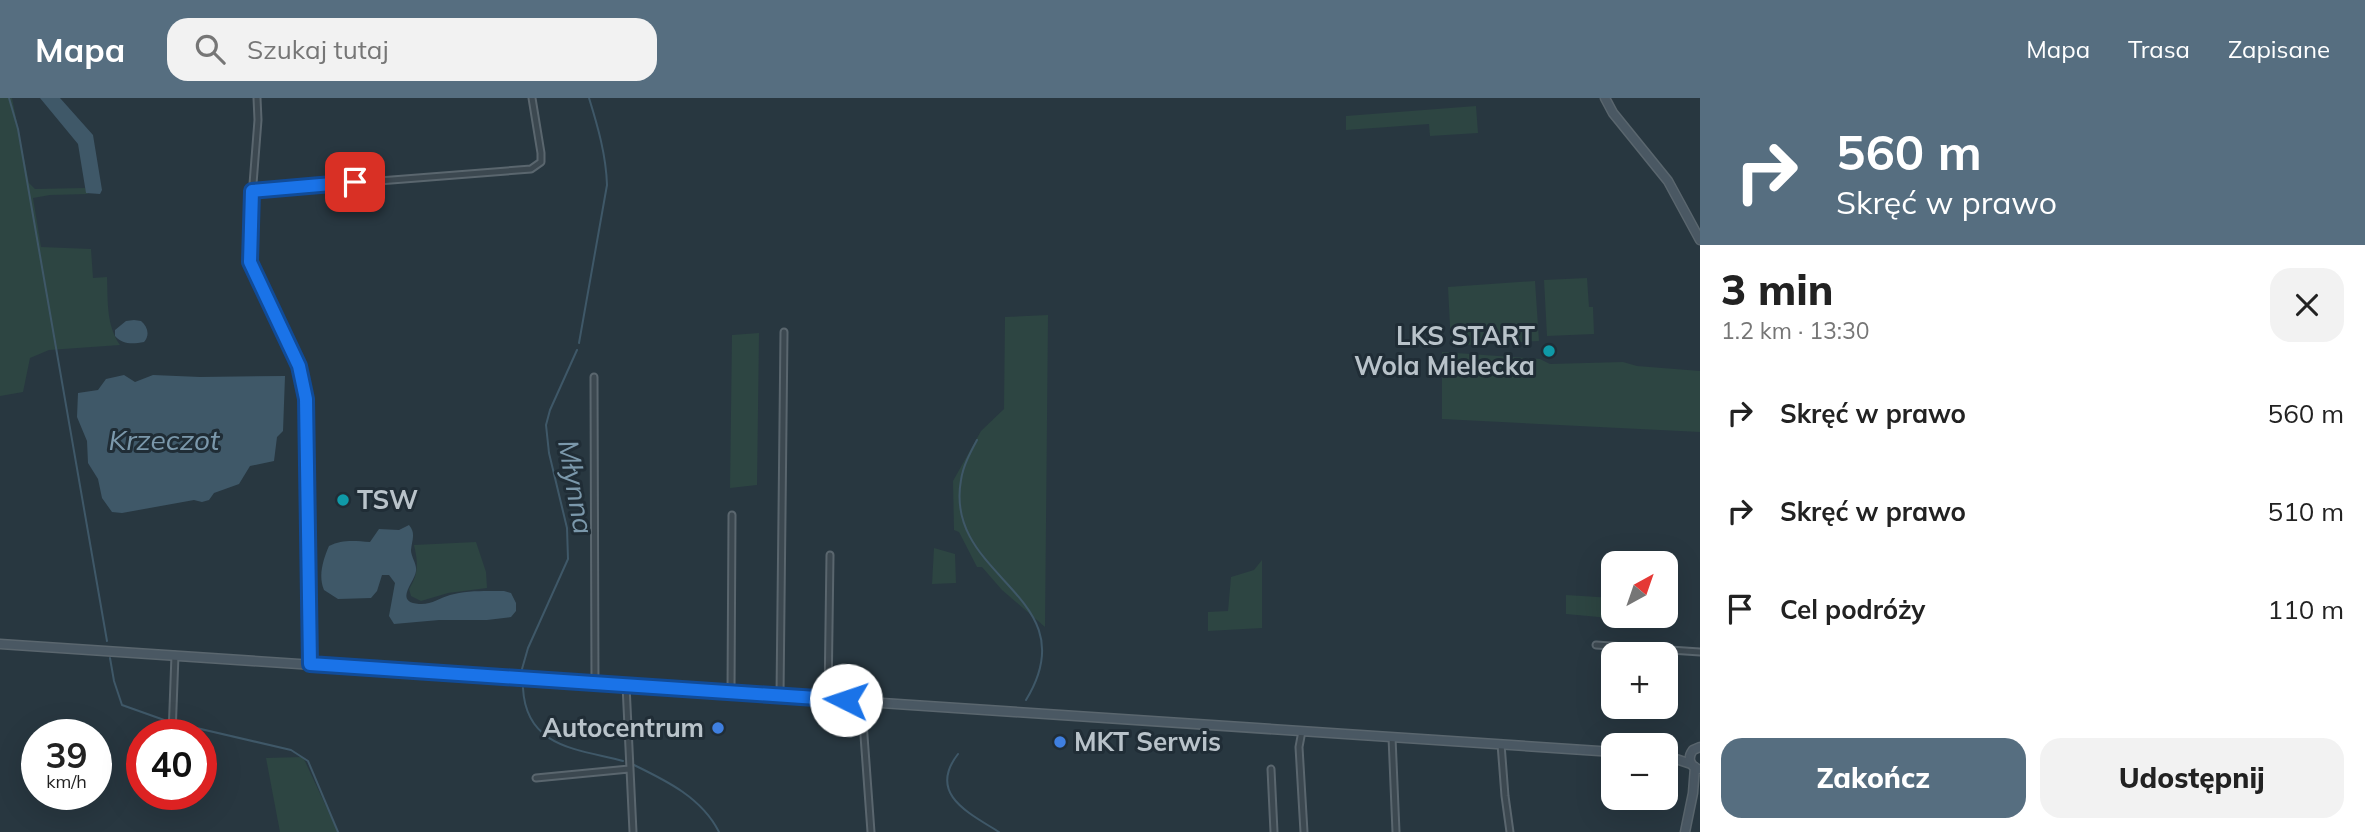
<!DOCTYPE html>
<html lang="pl">
<meta charset="utf-8">
<style>
:root{--surface:#fff;--page:#f2f2f2;--text:#222;--muted:#767676;--accent:#566e80}
body{margin:0;font-family:Mulish,sans-serif;background:var(--page);color:var(--text);height:100vh;display:flex;flex-direction:column;font-size:26px;white-space:nowrap}
*{box-sizing:border-box;margin:0}
p{font-size:23px;color:var(--muted)}
.icon{flex:none;width:38px;height:38px;fill:none;stroke:currentColor;stroke-width:2;stroke-linecap:round;stroke-linejoin:round}
.map{position:relative;flex:1;overflow:hidden}
.details{display:flex;flex-direction:column;background:var(--surface);width:665px}
.details>*{flex:none}
.top-card{background:#566e80;color:#fff;overflow:hidden}
.needle{width:46px;rotate:40deg}
.buttons{position:absolute;left:1601px;top:453px;display:grid;gap:14px}
.buttons a{display:grid;place-items:center;width:77px;height:77px;border-radius:14px;background:var(--surface);box-shadow:0 7px 28px #0002;font-size:35px}
.speed{position:absolute;left:21px;top:621px;display:flex;gap:14px;font-size:35px;font-weight:700;text-align:center}
.speed>*{display:grid;place-content:center;width:91px;height:91px;border-radius:50%;background:var(--surface);box-shadow:0 7px 28px #0002;line-height:1}
.speed small{font-size:18px;font-weight:400}
.speed .limit{border:10px solid #d22;background:#fff;color:#111}
.pin{position:absolute;display:grid;place-items:center;width:60px;height:60px;color:#fff;margin:-30px;border-radius:14px;box-shadow:0 4px 10px #0006}
.me{position:absolute;width:77px;margin:-38px;rotate:274deg;stroke-linejoin:round;filter:drop-shadow(0 0 5px #0008)}
.turn{display:flex;align-items:center;gap:24px;height:147px;padding:0 21px;font-size:32px}
.turn .icon{width:91px;height:91px;stroke-width:2.5}
.turn b{display:block;font-size:49px;line-height:60px}
.round{display:grid;place-items:center;flex:none;width:74px;height:74px;border-radius:21px;background:var(--page)}
.head{display:flex;align-items:center;justify-content:space-between;height:119px;padding:0 21px}
h1{font-size:42px;font-weight:800;line-height:52px}
.primary-button{display:flex;gap:14px;margin-top:auto;padding:14px 21px}
.primary-button a{flex:1;height:80px;border-radius:21px;background:var(--accent);color:#fff;font-size:28px;font-weight:800;line-height:80px;text-align:center}
.primary-button a+a{background:var(--page);color:var(--text)}
ul{padding:0;list-style:none}
li{display:flex;align-items:center;gap:21px;height:98px;padding:0 21px}
li div{flex:1}
li b{display:block;font-size:26px}
li em{font-style:normal}
header{display:flex;align-items:center;gap:42px;box-sizing:border-box;height:98px;padding:0 35px;background:var(--accent);color:#fff}
header strong{font-size:33px}
nav{display:flex;gap:38px;margin-inline-start:auto;font-size:24px}
.search{width:490px;height:63px;background:var(--page);display:flex;align-items:center;gap:18px;box-sizing:border-box;padding:0 24px;border-radius:21px;color:var(--muted);font-size:26px}
main{display:flex;flex:1;min-height:0}
.map>svg:first-child{display:block}
</style>
<header>
<strong>Mapa</strong>
<div class="search"><svg class="icon" aria-label="search" viewBox="0 0 24 24"><circle cx="10" cy="10" r="6"/><path d="M15 15l6 6"/></svg>Szukaj tutaj</div>
<nav><a>Mapa</a><a>Trasa</a><a>Zapisane</a></nav>
</header>
<main>
<div class="map">
<svg width="1700" height="734" viewBox="0 0 1700 734">
<rect width="100%" height="100%" fill="#283740"/>
<path fill="#2d4542" d="M0,0H12L29,85L35,91L85,90L88,96L50,97L33,100L41,149L91,151L93,180L107,179C108,203 106,227 120,247L49,252L30,260L23,294L0,298Z
M1476,8L1478,35L1430,38L1429,26L1346,32V18Z
M1587,180L1589,209H1593L1594,236L1547,238L1544,182Z
M1535,183L1539,243L1451,248L1448,189Z
M1048,217L1045,529L1002,492L982,469H977L959,434L954,432L953,383L981,333L1004,311L1005,219Z
M759,235L757,387L730,390L732,237Z
M1442,254L1540,261L1550,266L1623,264L1637,268L1700,273V334L1442,321Z
M476,444L486,474L487,490L448,495L421,503L411,498L409,491C419,476 418,464 414,447Z
M934,450L955,456L956,485L932,486Z
M1262,462V530L1208,533V514L1228,513L1231,479L1254,472Z
M1566,497L1613,500L1614,518H1666V504L1676,505L1675,526L1566,516Z
M303,659L338,734H280L266,660Z"/>
<path fill="#3f5868" d="M40,0H60L93,37L102,92L100,96L86,95L78,46Z
M134,222L141,223C148,229 150,237 144,244C133,246 123,247 115,238V232L126,223Z
M124,277L135,284L153,277L200,279L285,278L283,333L277,339L274,363L250,368L239,386L214,395L209,402L202,404L194,402L122,415L112,414L102,400L98,381L88,365L87,343L77,319L78,295L98,292L106,281Z
M409,427C416,435 412,442 411,452C411,459 417,466 416,473C415,484 393,504 419,506C431,507 440,500 450,497C466,492 488,493 504,493L511,495L516,505V513L511,519L487,522H439L394,526L389,518L395,485L389,477H382L377,493L371,500L338,501L324,492C318,478 323,462 329,448C343,441 355,443 370,444L379,431L399,432Z"/>
<g fill="none" stroke-linecap="round" stroke-linejoin="round">
<path stroke="#3f5868" stroke-width="2" d="M9,0L18,31L107,543
M579,245L607,87C606,57 598,29 589,0
M977,342C970,355 963,368 961,382C943,481 1090,497 1026,602
M110,560L114,583L122,607L167,623
M522,571L528,550L568,461L567,430L549,355L546,327L550,312L577,252
M523,590C526,650 578,651 623,663
M175,625L291,652L308,663L338,734
M958,656C927,696 969,715 999,734
M634,667C667,683 702,700 719,734"/>
<g stroke="#5a666e" stroke-width="9">
<path id="street" d="M257,0L258,22L249,137L250,164L299,268L306,301L310,566
M252,93L531,71L541,64V55L532,0
M594,279L595,585
M1596,547L1700,554
M626,587L633,734
M731,594L732,417
M780,597L784,234
M828,601L830,457
M864,603L862,610L871,734
M1302,633L1299,649L1304,734
M172,637L175,557
M1392,639L1396,734
M1501,646L1505,698L1510,734
M1271,671L1274,734
M536,680L629,671"/>
</g>
<g stroke="#5a666e" stroke-width="11">
<path id="secondary" d="M1605,0L1613,15L1668,83L1700,142
M0,546L1614,654
M1667,658L1691,666
M1698,671C1690,668 1687,660 1693,652L1700,649
M1685,734L1693,695L1695,669"/>
</g>
<use href="#street" stroke="#3c4850" stroke-width="5"/>
<use href="#secondary" stroke="#4a5863" stroke-width="8"/>
</g>
<g fill="none" stroke-linecap="round" stroke-linejoin="round">
<g stroke="#114b97" stroke-width="18">
<path id="route" d="M355,84L252,93L250,164L299,268L306,301L310,566L846,602"/>
</g>
<use href="#route" stroke="#1a73e8" stroke-width="12"/>
</g>
<g fill="#0f9aa8" stroke="#202d36" stroke-width="2.5">
<circle cx="1549" cy="253" r="7"/>
<circle cx="343" cy="402" r="7"/>
</g>
<g fill="#3f7fe0" stroke="#202d36" stroke-width="2.5">
<circle cx="718" cy="630" r="7"/>
<circle cx="1060" cy="644" r="7"/>
</g>
<g text-anchor="middle" stroke-width="6" stroke-linejoin="round" paint-order="stroke">
<g font-size="26" font-weight="bold" fill="#b9c3ca" stroke="#202d36" text-anchor="end">
<text x="1535" y="247">LKS START<tspan x="1535" dy="30">Wola Mielecka</tspan></text>
<text x="357" y="411" text-anchor="start">TSW</text>
<text x="704" y="639">Autocentrum</text>
<text x="1074" y="653" text-anchor="start">MKT Serwis</text>
</g>
<g font-size="28" font-style="italic" fill="#7b98ab" stroke="#202d36">
<text x="164" y="352">Krzeczot</text>
<text transform="translate(576 389) rotate(80)" y="10">Młynna</text>
</g>
</g>
</svg>
<div class="buttons">
<a><svg class="needle" viewBox="-14 -14 28 28"><path d="M0-13l5 13h-10z" fill="#e53935"/><path d="M0 13l5-13h-10z" fill="#767676"/></svg></a>
<a>+</a>
<a>−</a>
</div>
<div class="speed"><div>39<small>km/h</small></div><div class="limit">40</div></div>
<div class="pin" style="left:355px;top:84px;background:#d93025"><svg class="icon" aria-label="arrive" viewBox="0 0 24 24"><path d="M6 21V4h12l-3 4 3 4H6"/></svg></div>
<svg class="me" style="left:846px;top:602px" viewBox="-20 -20 40 40"><circle r="19" fill="#fff"/><path d="M0-13L10 11 0 6-10 11z" fill="#1a73e8"/></svg>
</div>
<section class="details">
<div class="top-card">
<div class="turn"><svg class="icon" aria-label="right" viewBox="0 0 24 24"><path d="M7 20v-9h11M14 6l5 5-5 5"/></svg><div><b>560 m</b>Skręć w prawo</div></div>
</div>
<div class="head"><div><h1>3 min</h1><p>1.2 km · 13:30</p></div><a class="round"><svg class="icon" aria-label="close" viewBox="0 0 24 24"><path d="M6 6l12 12M18 6L6 18"/></svg></a></div>
<ul>
<li><svg class="icon" aria-label="right" viewBox="0 0 24 24"><path d="M7 20v-9h11M14 6l5 5-5 5"/></svg><div><b>Skręć w prawo</b></div><em>560 m</em></li>
<li><svg class="icon" aria-label="right" viewBox="0 0 24 24"><path d="M7 20v-9h11M14 6l5 5-5 5"/></svg><div><b>Skręć w prawo</b></div><em>510 m</em></li>
<li><svg class="icon" aria-label="arrive" viewBox="0 0 24 24"><path d="M6 21V4h12l-3 4 3 4H6"/></svg><div><b>Cel podróży</b></div><em>110 m</em></li>
</ul>
<div class="primary-button"><a>Zakończ</a><a>Udostępnij</a></div>
</section>
</main>
